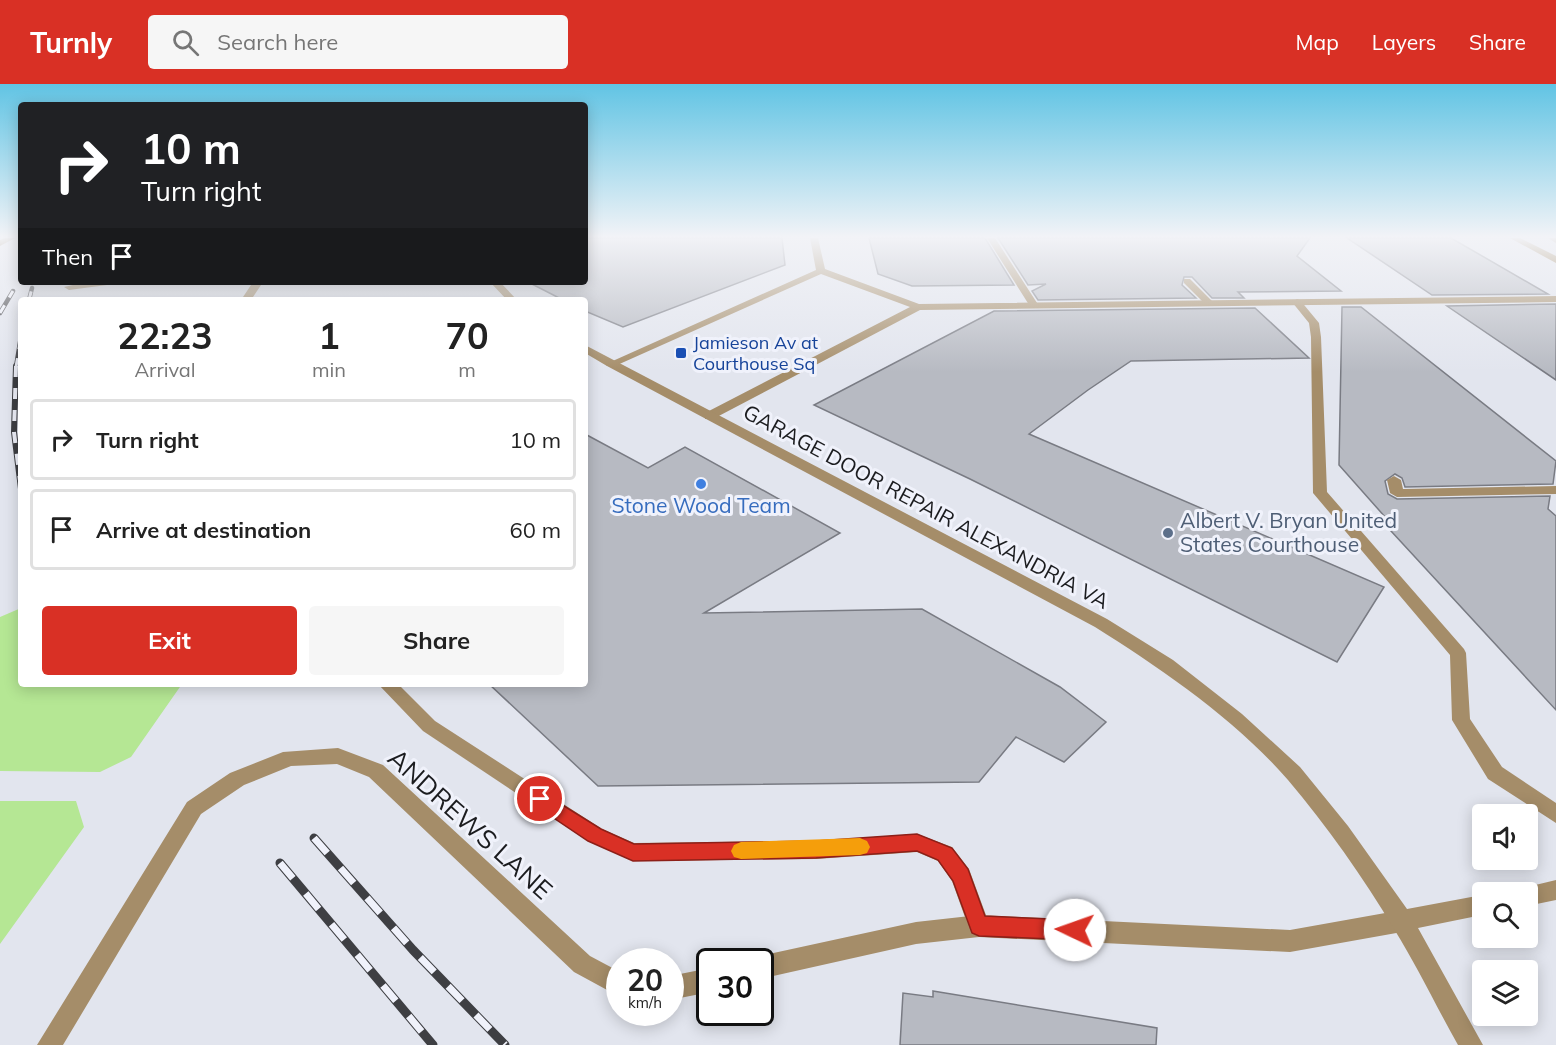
<!DOCTYPE html>
<style>
:root{--surface:#fff;--page:#f6f6f6;--text:#222;--muted:#767676;--line:#e0e0e0;--accent:#d93025}
body{margin:0;font-family:Mulish,sans-serif;background:var(--page);color:var(--text);height:100vh;display:flex;flex-direction:column;font-size:22px;white-space:nowrap}
*{box-sizing:border-box;margin:0}
p{font-size:20px;color:var(--muted)}
.icon{flex:none;width:33px;height:33px;fill:none;stroke:currentColor;stroke-width:2;stroke-linecap:round;stroke-linejoin:round}
.map{position:relative;flex:1;overflow:hidden}
.sheet{position:absolute;left:18px;top:213px;width:570px;height:390px;display:flex;flex-direction:column;background:var(--surface);border-radius:6px;box-shadow:0 3px 15px #0003}
.sheet>*{flex:none}
.top-card{position:absolute;left:18px;top:18px;width:570px;height:183px;border-radius:6px;box-shadow:0 3px 15px #0003;background:#202124;color:#fff;overflow:hidden}
.buttons{position:absolute;left:1472px;top:720px;display:grid;gap:12px}
.buttons a{display:grid;place-items:center;width:66px;height:66px;border-radius:6px;background:var(--surface);box-shadow:0 3px 15px #0003;font-size:30px}
.speed{position:absolute;left:606px;top:864px;display:flex;gap:12px;font-size:30px;font-weight:700;text-align:center}
.speed>*{display:grid;place-content:center;width:78px;height:78px;border-radius:50%;background:var(--surface);box-shadow:0 3px 15px #0003;line-height:1}
.speed small{font-size:15px;font-weight:400}
.speed .limit{border:3px solid #111;border-radius:9px;background:#fff;color:#111}
.pin{position:absolute;display:grid;place-items:center;width:51px;height:51px;color:#fff;margin:-26px;border:3px solid #fff;border-radius:50%;box-shadow:0 2px 6px #0007}
.me{position:absolute;width:66px;margin:-33px;rotate:273deg;stroke-linejoin:round;filter:drop-shadow(0 0 4px #0008)}
.turn{display:flex;align-items:center;gap:21px;height:126px;padding:0 24px;font-size:27px}
.turn .icon{width:78px;height:78px;stroke-width:2.5}
.turn b{display:block;font-size:42px;line-height:51px}
.then{display:flex;align-items:center;height:57px;padding:0 24px;background:#0003;gap:12px;font-size:22px}
.eta{display:flex;justify-content:space-evenly;align-items:center;height:102px;text-align:center}
.eta b{font-size:36px;font-weight:700;line-height:42px}
.action{display:flex;gap:12px;margin-top:auto;padding:12px 24px}
.action a{flex:1;height:69px;border-radius:6px;background:var(--accent);color:#fff;font-size:24px;font-weight:700;line-height:69px;text-align:center}
.action a+a{background:var(--page);color:var(--text)}
ul{padding:0;list-style:none}
li{display:flex;align-items:center;gap:18px;height:81px;margin:0 12px 9px;padding:0 12px;border:3px solid var(--line);border-radius:6px}
li div{flex:1}
li b{display:block;font-size:22px}
li em{font-style:normal}
header{display:flex;align-items:center;gap:36px;box-sizing:border-box;height:84px;padding:0 30px;background:var(--accent);color:#fff}
header strong{font-size:28px}
nav{display:flex;gap:33px;margin-inline-start:auto;font-size:21px}
.search{width:420px;height:54px;background:var(--page);display:flex;align-items:center;gap:15px;box-sizing:border-box;padding:0 21px;border-radius:6px;color:var(--muted);font-size:22px}
.map>svg:first-child{display:block}
</style>
<header>
<strong>Turnly</strong>
<div class="search"><svg class="icon" aria-label="search" viewBox="0 0 24 24"><circle cx="10" cy="10" r="6"/><path d="M15 15l6 6"/></svg>Search here</div>
<nav><a>Map</a><a>Layers</a><a>Share</a></nav>
</header>
<div class="map">
<svg width="1556" height="961" viewBox="0 0 1556 961">
<rect width="100%" height="100%" fill="#e2e5ee"/>
<path fill="#b5e794" d="M21,524V600H182L131,673L100,688L0,687V533Z
M0,717H76L84,743L0,860Z"/>
<path fill="#b7bac2" stroke="#797b83" stroke-width="1.5" d="M585,154H782L785,181L623,243L585,227V216H563L528,198H585Z
M869,154H985L1014,201L912,202L878,190Z
M998,154H1310L1297,172L1341,207L1238,208L1244,214H1212L1192,193H1184L1182,201L1196,214L1038,216L1032,207L1046,200L1028,201Z
M1347,154H1451L1548,210L1432,211Z
M1556,220V296L1447,222Z
M1342,223H1361L1556,377L1553,400L1405,403L1402,394L1395,390L1385,397L1388,410L1397,415L1550,412L1548,425L1556,432V626L1379,434H1386L1339,381Z
M1255,224L1309,274L1131,277L1088,306L1029,350L1384,503L1337,578L970,395L814,321L994,227Z
M585,350L648,384L685,363L840,449L704,529L922,525L1060,603L1106,638L1064,678L1016,653L979,698L598,702L489,600H585Z
M933,907L1157,944L1156,961H900L903,909L933,913Z"/>
<g fill="none" stroke-linecap="round" stroke-linejoin="round">
<path fill="#a58d69" fill-rule="evenodd" d="M987,154H995L1039,222L1037,224H1031Z
M1184,195H1190L1212,217V221H1206L1184,199Z
M253,198H263L251,216H241Z
M1297,215L1300,216L1319,239L1321,253L1327,408L1464,565L1466,569L1470,635L1502,683L1556,719V739L1488,695L1452,636L1450,571L1313,409L1311,253L1309,239L1292,218Z
M1394,392L1401,396L1403,405L1556,402V410L1397,413L1390,409L1387,396Z
M378,600H398L435,637L602,745L634,759L816,757L917,750L952,763L969,785L990,842L987,850L979,853L971,850L952,797L938,777L917,768L816,775L633,777L588,757L423,647Z"/>
<path fill="#a58d69" fill-rule="evenodd" d="M810,154H818L825,185L919,220L1556,212V218L920,226L713,335H705V329L910,223L821,190L615,282H607L606,280L816,186Z
M86,198H112L107,201L69,206L64,203Z
M338,664L383,681L590,872L620,888V913L574,888L369,693L337,680L291,682L244,701L201,730L63,961H37L187,718L230,689L283,668Z
M1402,826L1410,829L1413,837L1410,845L1402,848L1290,868L979,853L916,860L760,895V878H751L760,872L916,838L979,831L1290,846Z
M710,884V908L670,916V892Z"/>
<path fill="#a58d69" fill-rule="evenodd" d="M490,198H500L517,216H507Z
M585,261L1107,535L1173,576L1242,630L1300,683L1348,742L1407,825L1482,811V831L1418,844L1483,961H1458C1436,922 1417,882 1394,845C1363,793 1327,742 1288,696C1236,636 1162,585 1095,543L607,282L585,269Z
M1556,796V816L1527,822V808H1518L1519,805Z"/>
<path fill="#856228" fill-rule="evenodd" d="M1510,154H1520L1556,172V179Z
M1548,154H1556V159Z"/>
<path fill="#674601" fill-rule="evenodd" d="M5,154H15L0,162V156Z"/>
<g stroke="#3e3f43" stroke-width="4.5">
<path id="rail-far2" d="M29,216L32,204
M0,229L13,207
M16,283L21,252"/>
</g>
<g stroke="#3e3f43" stroke-width="6">
<path id="rail-far1" d="M16,282L14,348L21,405"/>
</g>
<g stroke="#3e3f43" stroke-width="9">
<path id="rail" d="M314,754L413,866L505,961
M280,779L433,961"/>
</g>
<use href="#rail-far2" stroke="#f0f2fb" stroke-width="3" stroke-dasharray="9" stroke-linecap="butt"/>
<use href="#rail-far1" stroke="#f0f2fb" stroke-width="4" stroke-dasharray="11" stroke-linecap="butt"/>
<use href="#rail" stroke="#f0f2fb" stroke-width="7" stroke-dasharray="20" stroke-linecap="butt"/>
</g>
<linearGradient id="sky" x2="0" y2="1"><stop stop-color="#61c4e4"/><stop offset="0.53" stop-color="#f2f3f7"/><stop offset="1" stop-color="#f2f3f7" stop-opacity="0"/></linearGradient>
<rect width="1556" height="288" fill="url(#sky)"/>
<path fill="#d93025" stroke="#8d1f18" stroke-width="1.5" d="M540,707L601,745L634,760L816,757L917,750L952,764L968,785L985,832L1075,836L1082,839L1085,846L1082,853L1075,856L979,852L972,849L953,797L938,776L917,767L816,774L633,777L588,757L533,720L531,715L533,709Z"/>
<path fill="#f59e0b" d="M860,754L867,757L870,763L867,769L860,771L741,775L734,773L731,767L734,761L741,758Z"/>
<rect fill="#1a4fb4" stroke="#f0f2fb" stroke-width="2" x="675" y="263" width="12" height="12" rx="3"/>
<circle fill="#3f7fe0" stroke="#f0f2fb" stroke-width="2" cx="701" cy="400" r="6"/>
<circle fill="#5c6f8a" stroke="#f0f2fb" stroke-width="2" cx="1168" cy="449" r="6"/>
<g text-anchor="middle" stroke-width="6" stroke-linejoin="round" paint-order="stroke">
<g font-size="18" fill="#164399" stroke="#f0f2fb" text-anchor="start">
<text x="693" y="265">Jamieson Av at<tspan x="693" dy="21">Courthouse Sq</tspan></text>
</g>
<g font-size="21" fill="#366cbe" stroke="#f0f2fb">
<text x="701" y="429">Stone Wood Team</text>
</g>
<g font-size="21" fill="#1b1c1f" stroke="#f0f2fb">
<text transform="translate(926 423) rotate(28)" y="7">GARAGE DOOR REPAIR ALEXANDRIA VA</text>
</g>
<g font-size="21" fill="#4e5e75" stroke="#f0f2fb" text-anchor="start">
<text x="1180" y="444">Albert V. Bryan United<tspan x="1180" dy="24">States Courthouse</tspan></text>
</g>
<g font-size="26" fill="#1b1c1f" stroke="#f0f2fb">
<text transform="translate(470 740) rotate(42)" y="9">ANDREWS LANE</text>
</g>
</g>
</svg>
<div class="buttons">
<a><svg class="icon" aria-label="sound" viewBox="0 0 24 24"><path d="M4 9h4l5-4v14l-5-4H4zM17 9q2 3 0 6"/></svg></a>
<a><svg class="icon" aria-label="search" viewBox="0 0 24 24"><circle cx="10" cy="10" r="6"/><path d="M15 15l6 6"/></svg></a>
<a><svg class="icon" aria-label="layers" viewBox="0 0 24 24"><path d="M12 4l9 5-9 5-9-5zM3 14l9 5 9-5"/></svg></a>
</div>
<div class="speed"><div>20<small>km/h</small></div><div class="limit">30</div></div>
<div class="pin" style="left:540px;top:715px;background:#d93025"><svg class="icon" aria-label="arrive" viewBox="0 0 24 24"><path d="M6 21V4h12l-3 4 3 4H6"/></svg></div>
<svg class="me" style="left:1075px;top:846px" viewBox="-20 -20 40 40"><circle r="19" fill="#fff"/><path d="M0-13L10 11 0 6-10 11z" fill="#d93025"/></svg>
<div class="top-card">
<div class="turn"><svg class="icon" aria-label="right" viewBox="0 0 24 24"><path d="M7 20v-9h11M14 6l5 5-5 5"/></svg><div><b>10 m</b>Turn right</div></div>
<div class="then">Then<svg class="icon" aria-label="arrive" viewBox="0 0 24 24"><path d="M6 21V4h12l-3 4 3 4H6"/></svg></div>
</div>
<section class="sheet">
<div class="eta">
<div><b>22:23</b><p>Arrival</p></div>
<div><b>1</b><p>min</p></div>
<div><b>70</b><p>m</p></div>
</div>
<ul>
<li><svg class="icon" aria-label="right" viewBox="0 0 24 24"><path d="M7 20v-9h11M14 6l5 5-5 5"/></svg><div><b>Turn right</b></div><em>10 m</em></li>
<li><svg class="icon" aria-label="arrive" viewBox="0 0 24 24"><path d="M6 21V4h12l-3 4 3 4H6"/></svg><div><b>Arrive at destination</b></div><em>60 m</em></li>
</ul>
<div class="action"><a>Exit</a><a>Share</a></div>
</section>
</div>
